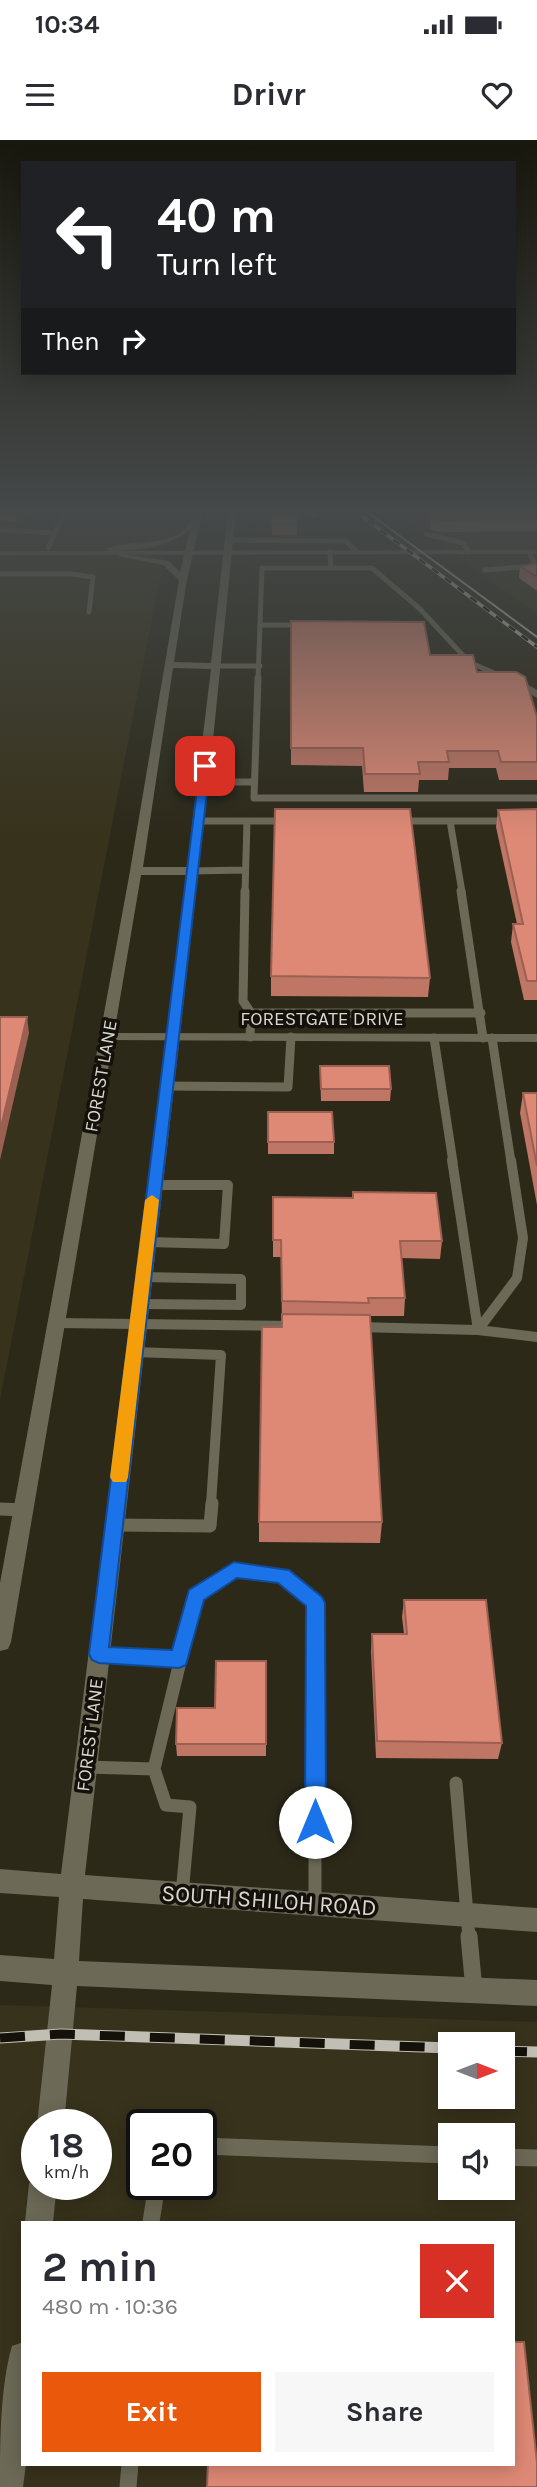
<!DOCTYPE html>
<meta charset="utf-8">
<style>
:root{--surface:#fff;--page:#f7f7f7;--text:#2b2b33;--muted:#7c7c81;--accent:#ea580c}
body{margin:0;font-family:Karla,sans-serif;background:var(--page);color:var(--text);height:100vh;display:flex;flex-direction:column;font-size:26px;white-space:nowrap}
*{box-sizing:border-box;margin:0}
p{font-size:23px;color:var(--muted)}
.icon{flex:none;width:38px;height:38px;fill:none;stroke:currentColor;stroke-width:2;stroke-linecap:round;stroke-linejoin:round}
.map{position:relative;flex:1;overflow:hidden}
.panel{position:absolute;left:21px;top:2081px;width:494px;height:245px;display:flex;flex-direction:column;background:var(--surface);border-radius:0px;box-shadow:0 4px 18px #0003}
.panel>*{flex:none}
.hud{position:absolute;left:21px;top:21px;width:495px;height:214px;border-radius:0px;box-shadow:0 4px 18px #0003;background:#202124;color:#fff;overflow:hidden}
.needle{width:46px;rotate:90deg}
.fabs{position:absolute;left:438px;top:1892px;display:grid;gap:14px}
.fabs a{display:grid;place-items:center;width:77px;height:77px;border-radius:0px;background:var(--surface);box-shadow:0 4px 18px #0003;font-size:35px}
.speed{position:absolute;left:21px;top:1969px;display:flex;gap:14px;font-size:35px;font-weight:700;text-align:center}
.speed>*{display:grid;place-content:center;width:91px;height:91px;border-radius:50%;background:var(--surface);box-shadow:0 4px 18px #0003;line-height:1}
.speed small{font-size:18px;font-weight:400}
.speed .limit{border:4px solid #111;border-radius:10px;background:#fff;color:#111}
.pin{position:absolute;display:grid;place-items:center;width:60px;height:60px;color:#fff;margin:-30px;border-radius:14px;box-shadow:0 4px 10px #0006}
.me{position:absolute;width:77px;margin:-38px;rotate:0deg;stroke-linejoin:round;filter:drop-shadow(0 0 5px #0008)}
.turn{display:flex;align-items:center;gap:24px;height:147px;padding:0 21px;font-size:32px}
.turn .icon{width:91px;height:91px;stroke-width:2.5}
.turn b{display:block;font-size:49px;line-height:60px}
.then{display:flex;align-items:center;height:66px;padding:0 21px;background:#0003;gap:14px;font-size:26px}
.round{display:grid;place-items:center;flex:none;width:74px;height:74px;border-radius:0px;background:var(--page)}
.headline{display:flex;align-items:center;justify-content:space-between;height:119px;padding:0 21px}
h1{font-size:42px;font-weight:700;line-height:52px}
.primary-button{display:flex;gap:14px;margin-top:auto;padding:14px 21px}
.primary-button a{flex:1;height:80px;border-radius:0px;background:var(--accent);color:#fff;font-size:28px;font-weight:700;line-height:80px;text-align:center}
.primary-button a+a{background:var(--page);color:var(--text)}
.status{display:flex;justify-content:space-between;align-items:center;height:49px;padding:0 35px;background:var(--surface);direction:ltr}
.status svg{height:19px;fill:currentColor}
header{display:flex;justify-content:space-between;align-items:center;height:91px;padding:0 21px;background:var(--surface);font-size:32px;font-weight:700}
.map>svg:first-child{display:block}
</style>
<div class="status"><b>10:34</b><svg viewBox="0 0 49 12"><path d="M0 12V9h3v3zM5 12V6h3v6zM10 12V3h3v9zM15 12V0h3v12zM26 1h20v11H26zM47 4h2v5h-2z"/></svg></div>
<header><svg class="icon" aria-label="menu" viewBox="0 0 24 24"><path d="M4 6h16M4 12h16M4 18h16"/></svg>Drivr<svg class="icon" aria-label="heart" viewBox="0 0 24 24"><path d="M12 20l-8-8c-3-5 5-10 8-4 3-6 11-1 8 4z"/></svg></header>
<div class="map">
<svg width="537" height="2347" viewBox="0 0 537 2347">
<rect width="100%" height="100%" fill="#2c2919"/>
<path fill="#37321b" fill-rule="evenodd" d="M0,371H173L0,1260Z
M394,371H537V474Z
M0,1865L537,1882V2347H0ZM450,1904H502V1956H450ZM37,1984H96V2044H37ZM142,1984H201V2044H142ZM450,1995H502V2048H450ZM23,2082H513V2324H23Z"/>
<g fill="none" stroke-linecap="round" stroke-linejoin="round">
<path stroke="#6c6957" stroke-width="5" d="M307,371L316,376
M0,390L55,393L48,408
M55,393L64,371
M426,394L463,403L469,412
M228,400L346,401L357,412
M331,428H372L420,469L469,522L503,537
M485,430L533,426L535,424L529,412
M0,434H71L93,437L89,472
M261,485H304
M215,526H260
M258,540L262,428H331L330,412"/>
<path stroke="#6c6957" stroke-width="7" d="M258,538L254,658H537
M518,543L537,554
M203,642H254
M198,681H289
M399,681H450L462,752
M450,681H537
M191,731L245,730
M245,752L247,681"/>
<path stroke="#6c6957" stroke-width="9" d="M245,751L243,861L251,873L250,897
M461,751L483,898
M251,873H481
M434,898L453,1022
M492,898L511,1022
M165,946L288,947L291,897"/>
<path stroke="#6c6957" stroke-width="10" d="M511,1020L523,1098L517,1138L478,1190L537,1197
M147,1102L224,1104L228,1045H154
M140,1164L241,1165V1139L143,1137
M57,1183L296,1186
M357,1187L478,1190L452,1020
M134,1212L221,1215L211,1364"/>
<path stroke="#6c6957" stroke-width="13" d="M0,1369L23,1370
M114,1385L210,1386L212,1363
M98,1514L179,1519
M86,1627L154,1629
M456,1643L469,1798
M182,1754L190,1667L166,1665L154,1629L196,1456L234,1430L283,1436L315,1463V1764"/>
<path stroke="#6c6957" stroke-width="17" d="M469,1796L474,1850
M201,2006L450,2015
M502,2017L537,2018
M151,2082L157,2044
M128,2347L130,2324"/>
<path fill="#6c6957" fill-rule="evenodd" d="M107,893L537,894V902L102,900V894Z"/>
<path fill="#6c6957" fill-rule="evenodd" d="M537,410V414L0,415V411Z"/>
<path fill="#6c6957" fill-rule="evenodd" d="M194,371H202L201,379L187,439L174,522L211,523L228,371H236L212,610L85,1735L537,1768V1792L83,1759L79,1821L537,1840V1866L77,1846L64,1984L37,1985L52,1845L0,1841V1815L54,1819L59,1757L0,1753V1729L61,1734L186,735H141L11,1502L8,1509L0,1511V1443L130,731L179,440L163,425L118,416L122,414L169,421L180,432L190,390C166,408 139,410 110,411L106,409C129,397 185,413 194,371ZM173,528L211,529L187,727H143Z
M37,2033V2044H57L53,2082H25L29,2044L33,2034Z
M23,2202V2324H26L23,2347H0C0,2304 0,2247 12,2206Z"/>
<path stroke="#c1bfb4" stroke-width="2" d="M366,371L537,497"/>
<g stroke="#c1bfb4" stroke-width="3.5">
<path id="rail-far1" d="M355,371L537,507"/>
</g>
<g stroke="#c1bfb4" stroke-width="11">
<path id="rail" d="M0,1898L61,1894L450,1908
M502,1911L537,1912"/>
</g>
<use href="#rail-far1" stroke="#13110a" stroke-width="2.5" stroke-dasharray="8" stroke-linecap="butt"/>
<use href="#rail" stroke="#13110a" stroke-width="9" stroke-dasharray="25" stroke-linecap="butt"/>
</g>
<path fill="#bf7665" d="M0,371H38L17,382L0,380Z
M272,371H297V395H272Z
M427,371H537V391L440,392L431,390Z
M537,423V451L519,438L520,426Z
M291,481L430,515L477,532L537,577V640H499L496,628H449L448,640H419L418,652H364L362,626L291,625Z
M537,669V860H524L511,802L513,784H517L496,687L498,670Z
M271,836L430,838L428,857L271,856Z
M320,926L391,949L390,961H321Z
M523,953H537V1065L520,973Z
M268,972L334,1002V1014H268Z
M353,1052L442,1101L440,1119L401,1118L405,1158L404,1176H370L382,1382L380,1403L259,1402V1382L282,1187L281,1117H273V1057L353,1058Z
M404,1460L502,1603L498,1619L376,1618L371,1511L372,1494H404L402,1477Z
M266,1521V1616H177L176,1604Z"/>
<path fill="#9b6052" d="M15,371H38L17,382Z
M27,877L29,893L0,1020V991Z"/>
<path fill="#de8975" stroke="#9b6052" stroke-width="2" d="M272,371H297V384H272Z
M430,371H537V379L441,380L432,378Z
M537,423V437L520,426Z
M291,481L424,482L430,515H473L477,532H516L525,537L537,577V622H501L498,611H447L449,622H418L420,634H365L363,608H291Z
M275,669H410L430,838L271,836Z
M537,669V841H527L513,784H523L498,670Z
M0,877H27L0,991Z
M320,926H389L391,949H321Z
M523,953H537V1026Z
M268,972H332L334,1002H268Z
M353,1052L436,1053L442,1101H400L405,1158H368L369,1163L282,1161L281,1100H273V1057L353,1058Z
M282,1174L370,1175L382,1382H259L262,1187H282Z
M404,1460H486L502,1603L377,1601L372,1494H407Z
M216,1521H266V1604H176L177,1568H215Z
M513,2202H524L537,2323V2347H207L208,2324H513Z"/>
<linearGradient id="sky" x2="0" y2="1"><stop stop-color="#18170e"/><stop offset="0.53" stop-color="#454949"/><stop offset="1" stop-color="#454949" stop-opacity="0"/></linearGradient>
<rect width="537" height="699" fill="url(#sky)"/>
<path fill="#1a73e8" stroke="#114b97" stroke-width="2" d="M205,623L210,626L109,1507L172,1510L189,1450L234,1422L289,1430L322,1457L325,1463L326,1682L323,1689L315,1692L308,1689L305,1682L306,1466L278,1443L237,1438L204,1460L186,1525L179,1528L99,1523L92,1520L89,1514L200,626Z"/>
<path fill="#f59e0b" d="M152,1055L159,1060L128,1337L126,1342H113L110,1337L145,1060Z"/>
<g text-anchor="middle" stroke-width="7" stroke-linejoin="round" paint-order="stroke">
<g font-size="19" fill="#dad8ce" stroke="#13110a">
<text x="322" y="885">FORESTGATE DRIVE</text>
<text transform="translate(100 936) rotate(-80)" y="7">FOREST LANE</text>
<text transform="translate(89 1595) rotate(-83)" y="7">FOREST LANE</text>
</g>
<g font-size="23" fill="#dad8ce" stroke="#13110a">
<text transform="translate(269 1760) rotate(4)" y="8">SOUTH SHILOH ROAD</text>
</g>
</g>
</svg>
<div class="fabs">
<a><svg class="needle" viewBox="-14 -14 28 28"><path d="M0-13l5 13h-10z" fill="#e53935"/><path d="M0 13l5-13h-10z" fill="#7c7c81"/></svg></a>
<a><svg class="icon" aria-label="sound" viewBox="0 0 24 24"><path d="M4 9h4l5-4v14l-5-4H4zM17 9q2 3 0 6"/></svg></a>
</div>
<div class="speed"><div>18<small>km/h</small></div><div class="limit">20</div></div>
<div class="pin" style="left:205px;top:626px;background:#d93025"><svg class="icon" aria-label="arrive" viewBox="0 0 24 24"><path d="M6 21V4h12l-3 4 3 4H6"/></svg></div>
<svg class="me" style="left:315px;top:1682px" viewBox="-20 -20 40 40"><circle r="19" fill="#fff"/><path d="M0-13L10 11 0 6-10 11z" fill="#1a73e8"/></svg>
<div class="hud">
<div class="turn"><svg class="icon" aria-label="left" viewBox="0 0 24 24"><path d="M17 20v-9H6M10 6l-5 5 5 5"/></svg><div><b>40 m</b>Turn left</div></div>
<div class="then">Then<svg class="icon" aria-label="right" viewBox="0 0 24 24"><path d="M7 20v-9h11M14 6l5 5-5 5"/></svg></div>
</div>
<section class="panel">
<div class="headline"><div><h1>2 min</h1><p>480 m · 10:36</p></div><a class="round" style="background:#d93025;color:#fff"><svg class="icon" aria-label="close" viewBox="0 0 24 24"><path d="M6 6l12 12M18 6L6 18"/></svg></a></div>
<div class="primary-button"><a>Exit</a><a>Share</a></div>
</section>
</div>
